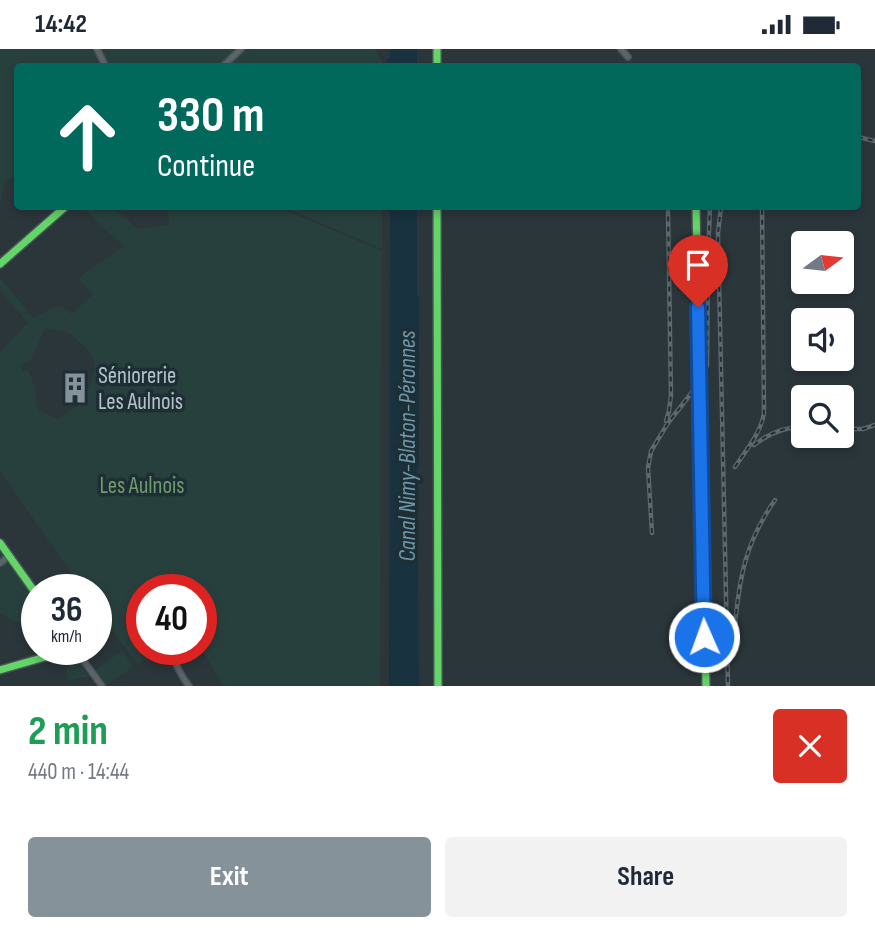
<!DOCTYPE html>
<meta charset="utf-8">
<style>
:root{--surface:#fff;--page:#f2f2f3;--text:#1f2937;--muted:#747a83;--accent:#859299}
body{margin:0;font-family:"Sofia Sans Condensed",sans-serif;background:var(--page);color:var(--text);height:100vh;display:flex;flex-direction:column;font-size:26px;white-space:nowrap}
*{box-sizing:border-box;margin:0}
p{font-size:23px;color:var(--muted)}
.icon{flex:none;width:38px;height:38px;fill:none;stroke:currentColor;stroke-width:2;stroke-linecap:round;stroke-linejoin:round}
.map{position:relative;height:637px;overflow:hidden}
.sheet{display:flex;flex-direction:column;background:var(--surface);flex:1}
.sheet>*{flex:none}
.hud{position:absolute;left:14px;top:14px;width:847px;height:147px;border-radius:7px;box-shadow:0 4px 10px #0003;background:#00695c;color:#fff;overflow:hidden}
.needle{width:46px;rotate:75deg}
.tools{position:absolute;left:791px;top:182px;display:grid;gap:14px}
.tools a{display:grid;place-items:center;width:63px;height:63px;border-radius:7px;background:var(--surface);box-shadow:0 4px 10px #0003;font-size:35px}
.speed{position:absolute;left:21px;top:525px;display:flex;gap:14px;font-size:35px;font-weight:700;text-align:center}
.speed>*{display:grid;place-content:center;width:91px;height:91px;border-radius:50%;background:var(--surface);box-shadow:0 4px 10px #0003;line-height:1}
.speed small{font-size:18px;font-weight:400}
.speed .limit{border:10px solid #d22;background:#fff;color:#111}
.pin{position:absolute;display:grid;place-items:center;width:60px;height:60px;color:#fff;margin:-72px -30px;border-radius:50% 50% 50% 0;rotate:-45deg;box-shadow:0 0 7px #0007}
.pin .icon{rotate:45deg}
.me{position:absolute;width:77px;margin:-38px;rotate:358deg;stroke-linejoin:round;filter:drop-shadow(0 0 5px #0008)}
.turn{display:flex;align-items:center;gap:24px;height:147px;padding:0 28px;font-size:32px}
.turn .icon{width:91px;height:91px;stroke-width:2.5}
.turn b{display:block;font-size:49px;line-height:60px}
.round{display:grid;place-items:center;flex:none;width:74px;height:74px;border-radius:7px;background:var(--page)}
.head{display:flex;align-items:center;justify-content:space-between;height:119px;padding:0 28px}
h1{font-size:42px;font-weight:700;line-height:52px;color:#1e9e55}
.cta{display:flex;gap:14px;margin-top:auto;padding:14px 28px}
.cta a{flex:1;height:80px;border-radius:7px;background:var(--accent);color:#fff;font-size:28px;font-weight:700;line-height:80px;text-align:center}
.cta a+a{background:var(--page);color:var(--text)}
.status{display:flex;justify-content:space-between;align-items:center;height:49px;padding:0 35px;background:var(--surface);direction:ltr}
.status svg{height:19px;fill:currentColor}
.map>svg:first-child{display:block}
</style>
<div class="status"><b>14:42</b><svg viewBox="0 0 49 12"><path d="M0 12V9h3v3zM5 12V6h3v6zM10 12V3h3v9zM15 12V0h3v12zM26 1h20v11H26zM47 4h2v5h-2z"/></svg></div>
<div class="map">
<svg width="875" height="637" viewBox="0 0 875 637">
<rect width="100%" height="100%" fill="#2b363b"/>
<path fill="#28403d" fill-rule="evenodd" d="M0,0H95L104,17L18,18L17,128L5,132L0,154Z
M99,0H239L220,18L107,17Z
M243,0H376C376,7 383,9 383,18H223Z
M83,158H113L138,180L170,176L166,158H278L382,202L380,637H224L201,600V541H142V600H161L138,616L96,559V541H83L0,422V303L28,274L0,242V229L34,269L57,257L63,258L72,265L93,245L80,232V228L124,197L99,175ZM45,279L70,284L90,303L95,314L92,331L79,356L58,370L38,361L35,340L29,322H22L21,315L32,310Z
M284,158H382V200Z
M0,499L37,550V577L15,572L0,564Z
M122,602L133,618L106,636L95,621Z
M68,611L80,614L88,627L68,632L66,625Z"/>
<path fill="#19323f" d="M390,0H417V17H387V10L390,8Z
M390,158H417V246L419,247V419L417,422L419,637H389Z"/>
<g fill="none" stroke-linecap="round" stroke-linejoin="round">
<g stroke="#495257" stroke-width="8">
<path id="street" d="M97,0L106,18
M621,0L628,8
M222,18L241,0
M0,514L9,507
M75,600L102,637
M170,600C175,614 180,626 189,637"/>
</g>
<g stroke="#495257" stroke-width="10">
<path id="fast" d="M437,0V18
M437,158L438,637
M696,158L706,637
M0,215L65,158
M0,494L37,546
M0,621L73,600"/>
</g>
<use href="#street" stroke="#5b6468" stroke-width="5"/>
<use href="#fast" stroke="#63d668" stroke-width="7"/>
<g stroke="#5f676c" stroke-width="4.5">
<path id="rail" d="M858,88L875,92
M721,158L718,184L728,637
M666,372L669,362L671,346L668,163
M842,380H863L875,376
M754,396C769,384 784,378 803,378
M735,418C746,401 761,384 764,364L762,158
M652,484L648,419L651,402L668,374L700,333L707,316L708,207L710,158
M735,575C740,525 746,493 775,451"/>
</g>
<use href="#rail" stroke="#1e2e35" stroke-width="2" stroke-dasharray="5" stroke-linecap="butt"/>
</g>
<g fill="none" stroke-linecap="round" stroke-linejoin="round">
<g stroke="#114b97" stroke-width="18">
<path id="route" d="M698,258L704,588"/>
</g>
<use href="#route" stroke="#1a73e8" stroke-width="12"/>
</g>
<defs>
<g id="building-bare" transform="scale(2.415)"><path d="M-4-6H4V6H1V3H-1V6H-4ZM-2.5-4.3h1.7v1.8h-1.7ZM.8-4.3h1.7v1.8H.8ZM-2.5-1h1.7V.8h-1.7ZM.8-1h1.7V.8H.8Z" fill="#859299" stroke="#1e2e35" stroke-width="2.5" paint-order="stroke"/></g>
</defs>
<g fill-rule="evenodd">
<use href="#building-bare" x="75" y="339"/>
</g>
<g text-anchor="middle" stroke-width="7" stroke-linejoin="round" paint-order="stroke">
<g font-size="23" fill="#b5c3cb" stroke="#1e2e35" text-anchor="start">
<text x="98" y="334">Séniorerie<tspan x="98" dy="26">Les Aulnois</tspan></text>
</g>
<g font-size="23" fill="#6e9c6c" stroke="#1e2e35">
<text x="142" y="444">Les Aulnois</text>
</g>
<g font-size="24" font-style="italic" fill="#6e98aa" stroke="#1e2e35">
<text transform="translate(407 397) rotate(-90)" y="8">Canal Nimy-Blaton-Péronnes</text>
</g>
</g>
</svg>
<div class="tools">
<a><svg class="needle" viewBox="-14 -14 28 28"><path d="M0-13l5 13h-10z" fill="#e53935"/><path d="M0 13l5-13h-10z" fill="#747a83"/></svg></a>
<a><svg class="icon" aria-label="sound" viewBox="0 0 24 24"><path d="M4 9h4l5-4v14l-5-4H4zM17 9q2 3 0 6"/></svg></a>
<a><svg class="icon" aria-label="search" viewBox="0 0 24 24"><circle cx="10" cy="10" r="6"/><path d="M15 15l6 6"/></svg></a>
</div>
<div class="speed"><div>36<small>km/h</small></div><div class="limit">40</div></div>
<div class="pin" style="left:698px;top:258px;background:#d93025"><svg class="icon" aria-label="arrive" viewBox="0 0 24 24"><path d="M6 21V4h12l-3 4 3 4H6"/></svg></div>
<svg class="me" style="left:704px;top:588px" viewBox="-20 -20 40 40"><circle r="17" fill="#1a73e8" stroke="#fff" stroke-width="3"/><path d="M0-11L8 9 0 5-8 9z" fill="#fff"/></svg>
<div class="hud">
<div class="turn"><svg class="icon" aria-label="ahead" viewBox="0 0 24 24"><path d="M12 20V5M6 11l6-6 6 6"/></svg><div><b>330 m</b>Continue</div></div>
</div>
</div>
<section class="sheet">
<div class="head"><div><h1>2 min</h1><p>440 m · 14:44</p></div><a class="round" style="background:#d93025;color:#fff"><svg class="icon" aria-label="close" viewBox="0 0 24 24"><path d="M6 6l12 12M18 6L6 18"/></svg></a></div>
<div class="cta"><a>Exit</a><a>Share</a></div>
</section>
